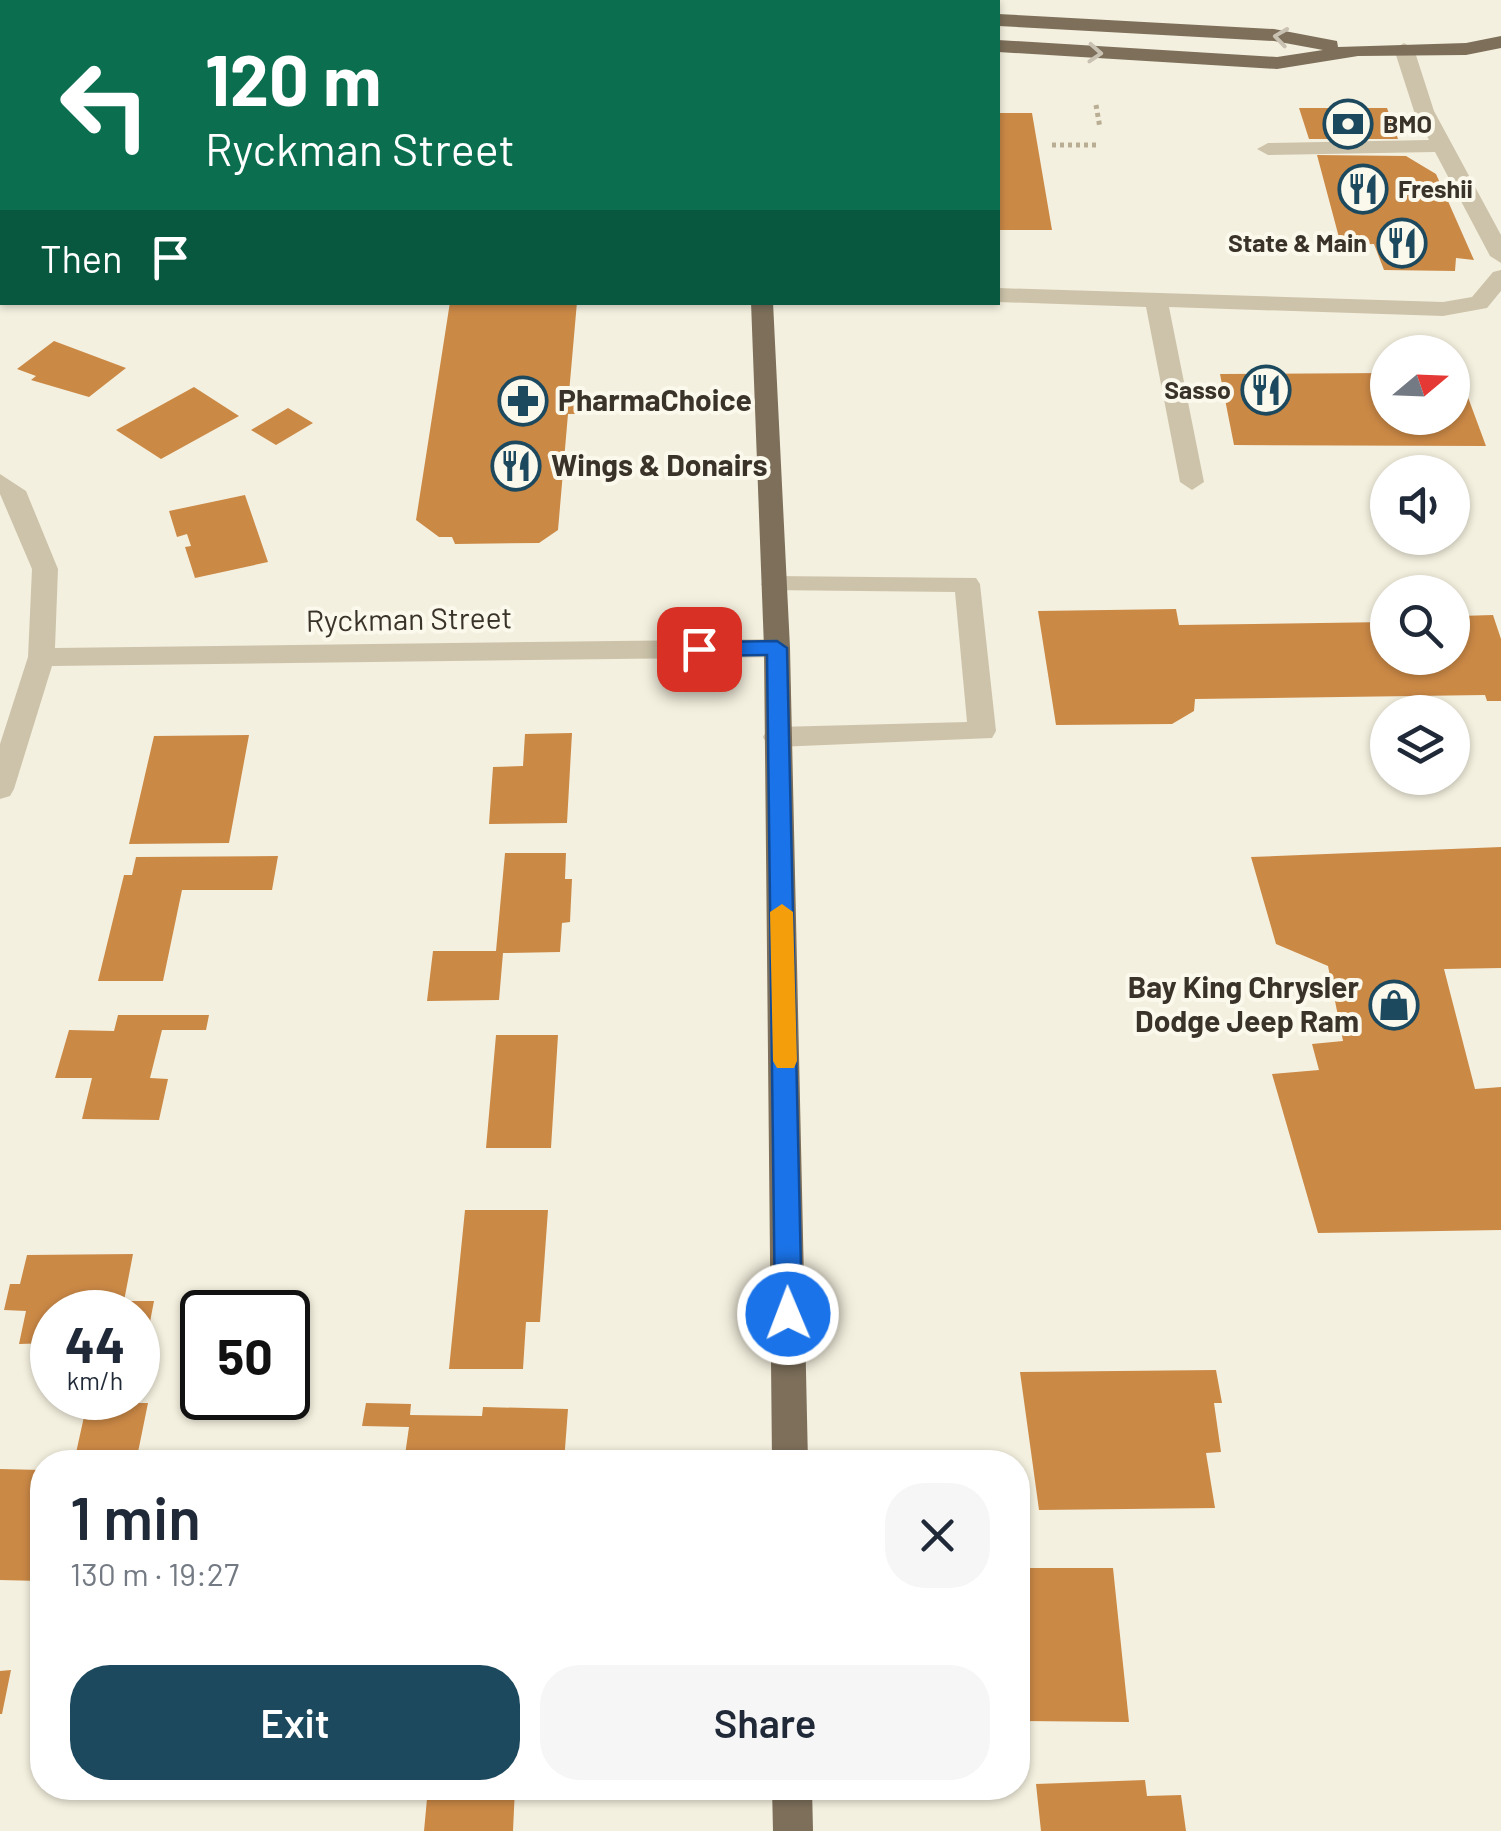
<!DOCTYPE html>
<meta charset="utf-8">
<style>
:root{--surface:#fff;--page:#f6f6f7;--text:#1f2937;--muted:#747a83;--accent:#1d495e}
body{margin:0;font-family:Barlow,sans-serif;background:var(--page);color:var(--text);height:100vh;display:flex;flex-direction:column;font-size:38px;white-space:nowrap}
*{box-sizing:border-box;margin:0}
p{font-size:32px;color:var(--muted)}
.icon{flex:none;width:55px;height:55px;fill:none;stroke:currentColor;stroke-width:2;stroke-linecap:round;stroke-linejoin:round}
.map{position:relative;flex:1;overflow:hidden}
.side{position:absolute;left:30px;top:1450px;width:1000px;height:350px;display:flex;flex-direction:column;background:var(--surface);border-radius:40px;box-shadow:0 2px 8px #0004}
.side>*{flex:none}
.guide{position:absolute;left:0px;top:0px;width:1000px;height:305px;box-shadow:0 2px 8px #0004;background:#0b6e4f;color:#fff;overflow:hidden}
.needle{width:65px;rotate:71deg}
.controls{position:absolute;left:1370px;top:335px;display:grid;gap:20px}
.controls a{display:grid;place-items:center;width:100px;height:100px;border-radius:50%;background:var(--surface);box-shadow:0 2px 8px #0004;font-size:50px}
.speed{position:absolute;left:30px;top:1290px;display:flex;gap:20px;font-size:50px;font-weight:700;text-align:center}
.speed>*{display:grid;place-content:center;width:130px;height:130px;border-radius:50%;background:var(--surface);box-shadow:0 2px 8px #0004;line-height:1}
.speed small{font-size:25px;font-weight:400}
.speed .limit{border:5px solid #111;border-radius:15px;background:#fff;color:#111}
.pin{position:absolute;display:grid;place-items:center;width:85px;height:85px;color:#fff;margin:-42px;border-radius:20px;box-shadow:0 5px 15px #0006}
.me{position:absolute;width:110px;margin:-55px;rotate:359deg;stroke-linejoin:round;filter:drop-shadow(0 0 8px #0008)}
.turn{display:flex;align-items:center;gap:35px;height:210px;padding:0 40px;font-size:45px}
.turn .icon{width:130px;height:130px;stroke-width:2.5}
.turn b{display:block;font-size:70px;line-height:85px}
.then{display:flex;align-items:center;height:95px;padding:0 40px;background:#0003;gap:20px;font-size:38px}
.round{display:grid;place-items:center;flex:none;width:105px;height:105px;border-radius:40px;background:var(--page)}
.summary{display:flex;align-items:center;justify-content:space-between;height:170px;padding:0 40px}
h1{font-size:60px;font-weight:600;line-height:75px}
.button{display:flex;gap:20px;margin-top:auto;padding:20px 40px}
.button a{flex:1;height:115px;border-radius:40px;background:var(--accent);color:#fff;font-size:40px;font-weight:600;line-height:115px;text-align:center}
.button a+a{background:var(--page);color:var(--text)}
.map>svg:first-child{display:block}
</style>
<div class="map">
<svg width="1501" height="1831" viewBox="0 0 1501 1831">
<rect width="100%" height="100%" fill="#f4f0df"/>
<path fill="#cb8946" d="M1299,108H1387L1398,139H1309Z
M998,113H1032L1052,230H998Z
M1317,155L1406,156L1436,174L1474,260L1456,258L1455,271L1384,270L1374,244L1341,245Z
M450,302H577L569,393H577L575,414H568L558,530L539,543L455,544L452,537H439L416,520Z
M54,341L126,368L89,397L31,380L36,376L17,369Z
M1388,373V418H1452V373H1459L1486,446L1234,445L1220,374Z
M194,387L239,416L161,459L116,430Z
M288,408L313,423L276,445L251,430Z
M245,495L268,562L195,578L185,547L191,546L187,534L177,537L169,511Z
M1176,609L1179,625L1388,622V658H1452V621H1462L1460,616L1493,615L1501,639V701H1487L1485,695L1195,699L1194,711L1172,724L1056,725L1038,611Z
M572,733L567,823L489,824L493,767L523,766L525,734Z
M249,735L229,843L129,844L154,736Z
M1501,847V968L1444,969L1475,1089L1501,1087V1230L1318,1233L1272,1074L1319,1070L1312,1044L1343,1041L1328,966L1276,944L1251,857Z
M505,853H566L565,879H572L570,922L562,923L560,952L503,953L499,1000L427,1001L433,951H496Z
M278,856L272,890H182L163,981H98L124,875H132L136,857Z
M118,1015H209L206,1030H162L150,1078L168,1079L159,1120L82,1119L92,1078H55L69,1030L114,1031Z
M496,1035H558L551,1148H486Z
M465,1210H548L540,1322H526L523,1369H449Z
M133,1254L124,1301H154L146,1343H138V1312H52V1343L19,1344L26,1311L4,1310L10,1284H20L27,1255Z
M1216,1370L1222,1403H1214L1221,1452L1206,1453L1215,1508L1039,1510L1020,1372Z
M87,1403H148L136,1462H74Z
M366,1403L411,1404L410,1415L482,1416L483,1407L568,1409L564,1462H404L409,1427L362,1426Z
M0,1469L42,1470L40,1581L0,1580Z
M1018,1568H1113L1129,1722L1023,1721Z
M11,1670L2,1714H0V1671Z
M1145,1780L1147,1796L1181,1795L1186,1831H1041L1036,1784Z
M428,1788H515L513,1831H424Z"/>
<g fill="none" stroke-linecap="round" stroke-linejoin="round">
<path stroke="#b9ae94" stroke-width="5" stroke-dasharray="4 4" stroke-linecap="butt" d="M1096,105L1100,128
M1052,145H1097"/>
<path fill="#cdc3aa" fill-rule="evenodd" d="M1404,43L1414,49L1434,111L1501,235V263L1490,256L1435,152L1268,155L1257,149L1268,143L1429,140L1414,111L1394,49Z
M1501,270V291L1487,308L1443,316L1169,307L1204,482L1192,490L1180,482L1146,307L998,302V288L1443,302L1472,297L1493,272Z
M0,474L26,491L58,569L55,648L777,639L787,642L790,648L787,654L777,657L52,666L14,789L10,796L0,799V744L28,657L32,569L0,494Z
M774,576L976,578L980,584L996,731L992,738L777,747L767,744L763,737L767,730L777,727L967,722L955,592L765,590L761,584Z"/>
<path fill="#7d6f5a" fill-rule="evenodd" d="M71,0H509L70,2Z
M688,0H742L744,2H690Z
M773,0H793V2H774Z
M0,4H2V16H0Z
M998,14L1274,29L1337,41L1338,47L1466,43L1501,36V48L1466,55L1358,56L1277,69L998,52V40L1277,57L1323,50L1274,41L998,26Z
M751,302H773L790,648L808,1462H772L764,648Z
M772,1788H812L813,1831H773Z"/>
</g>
<defs><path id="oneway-chevron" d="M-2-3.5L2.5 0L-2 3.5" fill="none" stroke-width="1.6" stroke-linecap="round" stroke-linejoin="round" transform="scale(2.5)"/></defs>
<g stroke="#c9c1b2">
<use href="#oneway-chevron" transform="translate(1281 37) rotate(-172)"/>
<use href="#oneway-chevron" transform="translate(1095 53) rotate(4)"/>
</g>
<path fill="#1a73e8" stroke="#114b97" stroke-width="2.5" d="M777,641L787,648L802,1314L798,1322L788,1326L779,1322L775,1314L767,655L699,656L689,649L699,642Z"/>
<path fill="#f59e0b" d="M782,904L793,912L797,1061L794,1068H777L773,1061L770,912Z"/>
<defs>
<g id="bank-ring" transform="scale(2.5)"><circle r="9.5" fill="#fbf8ec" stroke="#1d495e" stroke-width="1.5"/><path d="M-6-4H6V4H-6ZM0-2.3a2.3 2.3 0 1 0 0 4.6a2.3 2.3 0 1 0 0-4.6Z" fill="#1d495e"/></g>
<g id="restaurant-ring" transform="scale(2.5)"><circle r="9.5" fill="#fbf8ec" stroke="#1d495e" stroke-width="1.5"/><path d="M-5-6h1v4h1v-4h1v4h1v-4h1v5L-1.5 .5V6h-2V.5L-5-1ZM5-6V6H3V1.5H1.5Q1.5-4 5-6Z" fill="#1d495e"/></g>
<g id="pharmacy-ring" transform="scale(2.5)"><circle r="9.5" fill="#fbf8ec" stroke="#1d495e" stroke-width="1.5"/><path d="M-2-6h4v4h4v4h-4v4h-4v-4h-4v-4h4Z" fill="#1d495e"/></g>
<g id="shop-ring" transform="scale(2.5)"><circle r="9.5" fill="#fbf8ec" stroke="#1d495e" stroke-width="1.5"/><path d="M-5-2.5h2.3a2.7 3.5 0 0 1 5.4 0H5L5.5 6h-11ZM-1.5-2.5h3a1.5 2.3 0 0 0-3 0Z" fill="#1d495e"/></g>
</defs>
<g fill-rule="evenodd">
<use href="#bank-ring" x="1348" y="124"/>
<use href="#restaurant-ring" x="1363" y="189"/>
<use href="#restaurant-ring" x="1402" y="243"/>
<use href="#restaurant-ring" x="1266" y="390"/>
<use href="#pharmacy-ring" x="523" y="401"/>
<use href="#restaurant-ring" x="516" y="466"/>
<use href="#shop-ring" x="1394" y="1005"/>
</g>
<g text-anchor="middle" stroke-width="8" stroke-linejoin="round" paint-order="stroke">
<g font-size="25" font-weight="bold" fill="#3a332a" stroke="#fbf8ec" text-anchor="start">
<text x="1383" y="133">BMO</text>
<text x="1398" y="198">Freshii</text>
<text x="1367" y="252" text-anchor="end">State &amp; Main</text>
<text x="1231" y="399" text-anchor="end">Sasso</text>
</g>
<g font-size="30" font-weight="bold" fill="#3a332a" stroke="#fbf8ec" text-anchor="start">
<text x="558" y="411">PharmaChoice</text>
<text x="551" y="476">Wings &amp; Donairs</text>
<text x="1359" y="998" text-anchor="end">Bay King Chrysler<tspan x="1359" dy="34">Dodge Jeep Ram</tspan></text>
</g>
<g font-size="30" fill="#3a332a" stroke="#fbf8ec">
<text transform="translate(409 620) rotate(-1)" y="10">Ryckman Street</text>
</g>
</g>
</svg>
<div class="controls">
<a><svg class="needle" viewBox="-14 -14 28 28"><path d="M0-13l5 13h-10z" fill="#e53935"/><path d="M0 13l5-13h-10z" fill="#747a83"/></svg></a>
<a><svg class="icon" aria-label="sound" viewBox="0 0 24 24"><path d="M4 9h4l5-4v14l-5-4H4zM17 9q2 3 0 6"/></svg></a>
<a><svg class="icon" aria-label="search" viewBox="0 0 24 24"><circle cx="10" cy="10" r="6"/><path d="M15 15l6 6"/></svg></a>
<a><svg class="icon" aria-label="layers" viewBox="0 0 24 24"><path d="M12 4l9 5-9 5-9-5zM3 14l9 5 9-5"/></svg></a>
</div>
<div class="speed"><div>44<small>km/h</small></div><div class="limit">50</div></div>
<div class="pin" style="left:699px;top:649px;background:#d93025"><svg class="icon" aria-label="arrive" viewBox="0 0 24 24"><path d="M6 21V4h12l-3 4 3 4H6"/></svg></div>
<svg class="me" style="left:788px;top:1314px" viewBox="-20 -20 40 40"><circle r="17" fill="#1a73e8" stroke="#fff" stroke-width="3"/><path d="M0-11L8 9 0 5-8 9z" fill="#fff"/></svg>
<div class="guide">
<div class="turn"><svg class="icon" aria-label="left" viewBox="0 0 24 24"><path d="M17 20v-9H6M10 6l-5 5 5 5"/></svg><div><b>120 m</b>Ryckman Street</div></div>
<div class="then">Then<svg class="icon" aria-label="arrive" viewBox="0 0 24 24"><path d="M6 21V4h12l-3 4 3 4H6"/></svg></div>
</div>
<section class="side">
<div class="summary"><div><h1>1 min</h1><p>130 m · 19:27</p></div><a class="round"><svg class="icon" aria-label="close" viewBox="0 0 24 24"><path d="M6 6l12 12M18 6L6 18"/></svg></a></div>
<div class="button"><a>Exit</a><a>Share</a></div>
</section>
</div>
